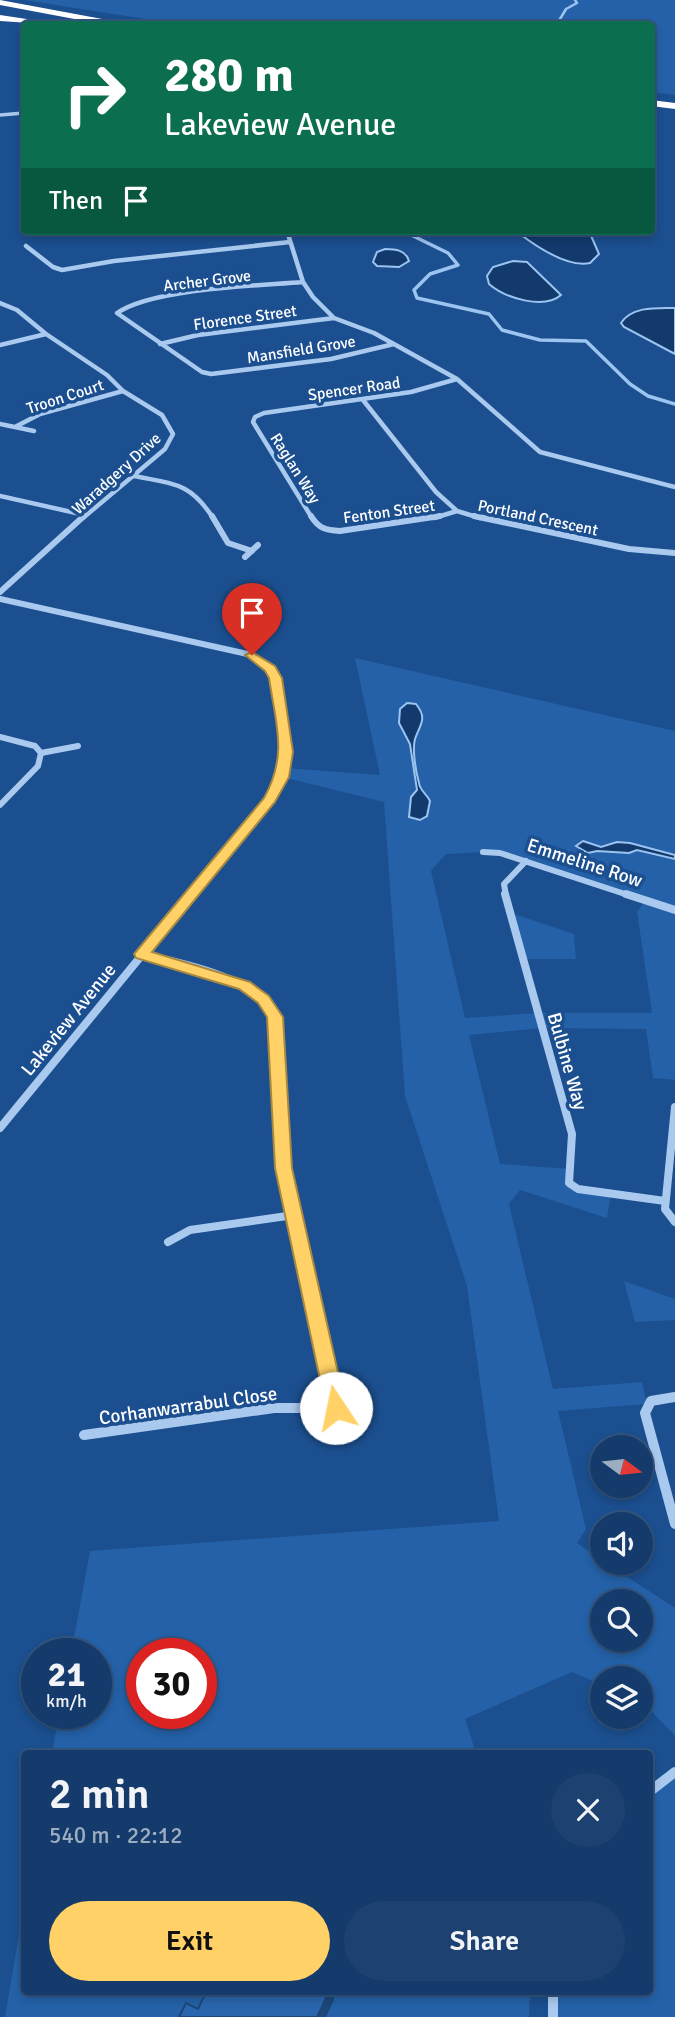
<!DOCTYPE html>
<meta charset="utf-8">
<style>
:root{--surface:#143b6b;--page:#1d4271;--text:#f1f3f6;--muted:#9dadc1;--line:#33557e;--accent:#ffd166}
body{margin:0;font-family:Signika,sans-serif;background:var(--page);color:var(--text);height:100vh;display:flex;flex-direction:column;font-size:26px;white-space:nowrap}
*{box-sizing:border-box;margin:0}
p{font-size:23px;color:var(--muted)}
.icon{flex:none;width:38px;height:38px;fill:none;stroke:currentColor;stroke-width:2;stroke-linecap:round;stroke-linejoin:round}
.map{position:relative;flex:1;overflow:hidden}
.side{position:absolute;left:21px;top:1750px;width:632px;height:245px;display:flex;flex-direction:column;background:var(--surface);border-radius:7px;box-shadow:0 4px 10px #0003,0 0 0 2px var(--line)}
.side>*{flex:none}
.banner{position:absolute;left:21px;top:21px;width:634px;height:214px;border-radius:7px;box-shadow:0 4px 10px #0003,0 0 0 2px var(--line);background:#0b6e4f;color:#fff;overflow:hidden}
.needle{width:46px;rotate:105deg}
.buttons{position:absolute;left:590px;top:1435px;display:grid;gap:14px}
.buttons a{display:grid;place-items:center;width:63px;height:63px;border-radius:50%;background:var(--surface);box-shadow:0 4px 10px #0003,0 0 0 2px var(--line);font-size:35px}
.speed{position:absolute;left:21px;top:1638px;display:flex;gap:14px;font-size:35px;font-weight:700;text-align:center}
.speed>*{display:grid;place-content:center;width:91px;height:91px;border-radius:50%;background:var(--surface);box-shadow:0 4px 10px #0003,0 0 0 2px var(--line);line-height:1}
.speed small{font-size:18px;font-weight:400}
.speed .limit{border:10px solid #d22;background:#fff;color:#111}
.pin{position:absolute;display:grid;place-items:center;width:60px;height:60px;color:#fff;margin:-72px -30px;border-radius:50% 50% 50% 0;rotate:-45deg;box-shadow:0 0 7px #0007}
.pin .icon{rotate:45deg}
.me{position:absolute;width:77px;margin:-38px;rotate:349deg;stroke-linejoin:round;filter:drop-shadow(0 0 5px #0008)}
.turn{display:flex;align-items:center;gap:24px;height:147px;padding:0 28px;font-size:32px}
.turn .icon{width:91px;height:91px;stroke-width:2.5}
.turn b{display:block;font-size:49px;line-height:60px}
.then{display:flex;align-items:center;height:66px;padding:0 28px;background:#0003;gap:14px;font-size:26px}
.round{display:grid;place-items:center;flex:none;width:74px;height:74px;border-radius:37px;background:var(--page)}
.headline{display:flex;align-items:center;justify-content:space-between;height:119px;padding:0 28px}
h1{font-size:42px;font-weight:600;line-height:52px}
.action{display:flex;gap:14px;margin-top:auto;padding:14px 28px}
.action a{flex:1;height:80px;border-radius:42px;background:var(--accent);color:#111;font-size:28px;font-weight:600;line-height:80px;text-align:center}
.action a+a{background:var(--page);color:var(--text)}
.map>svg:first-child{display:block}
</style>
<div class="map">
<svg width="675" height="2017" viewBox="0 0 675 2017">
<rect width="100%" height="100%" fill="#1b4f8f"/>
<path fill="#2461a8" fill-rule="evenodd" d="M24,0H675V95L651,92V24H177Z
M355,658L675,731V1080L653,1078L646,1029L542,1028L469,1035L500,1164L570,1169L569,1183L611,1194L607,1218L520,1190L509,1204L553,1389L642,1382L647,1404L558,1411L586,1529L577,1543L602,1560V1563H606L675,1608V1736L641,1700L640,1678H602V1685L572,1672L465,1719L476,1753L52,1754L59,1713H96V1654H71L90,1551L499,1521L467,1286L405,1096L384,802L282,777L285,768L380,775ZM483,852L526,861L645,901L637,912L652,1013H538L465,1018L431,871L446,854ZM602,1601H640V1640H602ZM142,1654H201V1713H142Z
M511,913L574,934L576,959H524Z
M624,1281L675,1299V1320L635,1322Z
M675,1772V2017H553V1992H649V1792Z
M24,1905V1992H530L529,2017H5Z"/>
<path fill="#123a6d" stroke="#9cc4f0" stroke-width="2" d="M516,231H589L599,254L590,263C566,268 534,245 516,231Z
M385,249C395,249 406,250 409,261L399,267L377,266L373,262L377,252Z
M513,261L527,262L561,295C544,310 505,298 489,284L487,276L493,267Z
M675,308V354L624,327L621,323C632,306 657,308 675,308Z
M407,703L416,704C428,719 420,724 415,739C412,750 416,772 419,783C420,791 427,794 430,801L427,816L420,820L409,817L411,797L417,790L410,744L399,723L400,709Z
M583,841L601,847L617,842L630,843L675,855V859L637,850L629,853L597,851L588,853L576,846Z"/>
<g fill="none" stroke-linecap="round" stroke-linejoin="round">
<path stroke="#9cc4f0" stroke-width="2.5" d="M557,24L566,9L577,3L575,0"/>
<path stroke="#9cc4f0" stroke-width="3.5" d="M403,231L448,253L458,265L430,274L414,290L417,298L489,314L502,330L540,340L586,341L630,384L648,396L675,404"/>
<path stroke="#a9c9ee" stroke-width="3.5" d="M0,115L24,113"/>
<path stroke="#a9c9ee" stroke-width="4.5" d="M287,231L303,282L313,297L334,318L374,333L457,379L540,452L675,487
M26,246L53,267L62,270L114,261L290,242
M303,282C256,286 154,288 117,313L202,372L211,374L331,359L394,344
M0,303L17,310L46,334L107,375L123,391L162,415L173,434L165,449L83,518
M160,344L198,335L334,318
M0,345L46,334
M363,400L436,492L457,511L480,518
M0,424L34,431
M15,427L40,414L123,391
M134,476C173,484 190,482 213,518
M0,496L85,515
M312,518L253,422L255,417L264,413L411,392L457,379
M434,518L457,511"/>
<path stroke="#a9c9ee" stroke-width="6" d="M212,516L228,543L252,551
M311,516C319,529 326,530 340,531L440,516
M474,516L629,549L675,553
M245,557L258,545
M0,592L84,516
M0,599L252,655L274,674L284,721L283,771L270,799L191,896
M0,737L35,746L41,753
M41,753L78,746
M0,805L38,766L41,753
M483,852L500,853L631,896
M506,896L504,884L526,861"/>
<path stroke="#a9c9ee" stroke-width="8" d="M505,894L572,1134L569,1183L578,1189L665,1201
M626,894L675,910
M142,954C191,966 244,973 275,1017L284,1168L331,1385
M675,1107L665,1209L675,1222
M0,1128L192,894
M168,1242L190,1230L294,1215"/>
<path stroke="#a9c9ee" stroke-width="10" d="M675,1397L651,1401L645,1413L675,1524
M84,1435L274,1408H336L331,1383
M649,1792L675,1772
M553,1992V2017"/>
<path fill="#fff" fill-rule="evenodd" d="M0,0L113,21L118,24H101L0,5Z
M0,15L40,21L45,24L0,21Z
M651,100L675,103V109L651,106Z"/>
</g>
<path fill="#1d4779" d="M329,1992H334V2000L326,2017H317Z"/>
<path fill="#2a66ad" stroke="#1d4779" stroke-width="2" d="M206,1992H329L317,2017H179L186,2003L198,2009Z"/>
<path fill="#ffd166" stroke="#a68842" stroke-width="2" d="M252,652L275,666L282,678L293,752L289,777L275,802L152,952L250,982L269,996L283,1017L292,1168L346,1408L343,1413L336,1415L329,1413L326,1408L275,1168L267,1017L258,1003L239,989L136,958L134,954L264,798C288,755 276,725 269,678L265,671L245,655Z"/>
<g text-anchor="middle" stroke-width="7" stroke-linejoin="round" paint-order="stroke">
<g font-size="16" fill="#fff" stroke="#1b4f8f">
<text transform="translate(207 280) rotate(-7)" y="6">Archer Grove</text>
<text transform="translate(245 317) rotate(-8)" y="6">Florence Street</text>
<text transform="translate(301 349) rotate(-9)" y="6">Mansfield Grove</text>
<text transform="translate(354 388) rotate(-8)" y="6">Spencer Road</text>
<text transform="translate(65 396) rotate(-18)" y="6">Troon Court</text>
<text transform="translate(296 468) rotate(58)" y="6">Raglan Way</text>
<text transform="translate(116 473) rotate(-42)" y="6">Waradgery Drive</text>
<text transform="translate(389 511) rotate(-8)" y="6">Fenton Street</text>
<text transform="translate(538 517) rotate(12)" y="6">Portland Crescent</text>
</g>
<g font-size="19" fill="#fff" stroke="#1b4f8f">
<text transform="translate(585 862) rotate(18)" y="7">Emmeline Row</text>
<text transform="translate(68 1019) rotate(-51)" y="7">Lakeview Avenue</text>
<text transform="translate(568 1061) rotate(74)" y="7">Bulbine Way</text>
<text transform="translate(188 1405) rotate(-8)" y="7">Corhanwarrabul Close</text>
</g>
</g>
</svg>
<div class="buttons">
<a><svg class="needle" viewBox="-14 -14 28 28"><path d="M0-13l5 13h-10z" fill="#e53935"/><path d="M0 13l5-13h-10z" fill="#9dadc1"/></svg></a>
<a><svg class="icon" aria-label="sound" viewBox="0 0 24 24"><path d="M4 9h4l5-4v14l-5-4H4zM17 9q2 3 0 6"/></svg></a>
<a><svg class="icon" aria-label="search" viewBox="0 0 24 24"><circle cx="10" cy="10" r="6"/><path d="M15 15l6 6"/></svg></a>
<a><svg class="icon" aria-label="layers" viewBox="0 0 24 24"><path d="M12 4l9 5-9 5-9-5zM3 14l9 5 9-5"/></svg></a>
</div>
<div class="speed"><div>21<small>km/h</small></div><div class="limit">30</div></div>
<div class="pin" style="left:252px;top:655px;background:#d93025"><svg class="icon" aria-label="arrive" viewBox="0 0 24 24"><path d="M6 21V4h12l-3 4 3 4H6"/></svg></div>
<svg class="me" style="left:336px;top:1408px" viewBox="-20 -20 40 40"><circle r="19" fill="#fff"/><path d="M0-13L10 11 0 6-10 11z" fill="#ffd166"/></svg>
<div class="banner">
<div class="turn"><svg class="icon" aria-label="right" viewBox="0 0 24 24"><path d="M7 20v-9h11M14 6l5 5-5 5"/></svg><div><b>280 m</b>Lakeview Avenue</div></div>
<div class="then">Then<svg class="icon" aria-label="arrive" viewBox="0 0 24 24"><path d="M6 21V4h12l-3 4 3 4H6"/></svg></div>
</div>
<section class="side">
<div class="headline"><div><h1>2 min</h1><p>540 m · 22:12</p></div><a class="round"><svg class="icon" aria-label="close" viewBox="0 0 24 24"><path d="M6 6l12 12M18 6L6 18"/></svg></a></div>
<div class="action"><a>Exit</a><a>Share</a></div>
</section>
</div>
